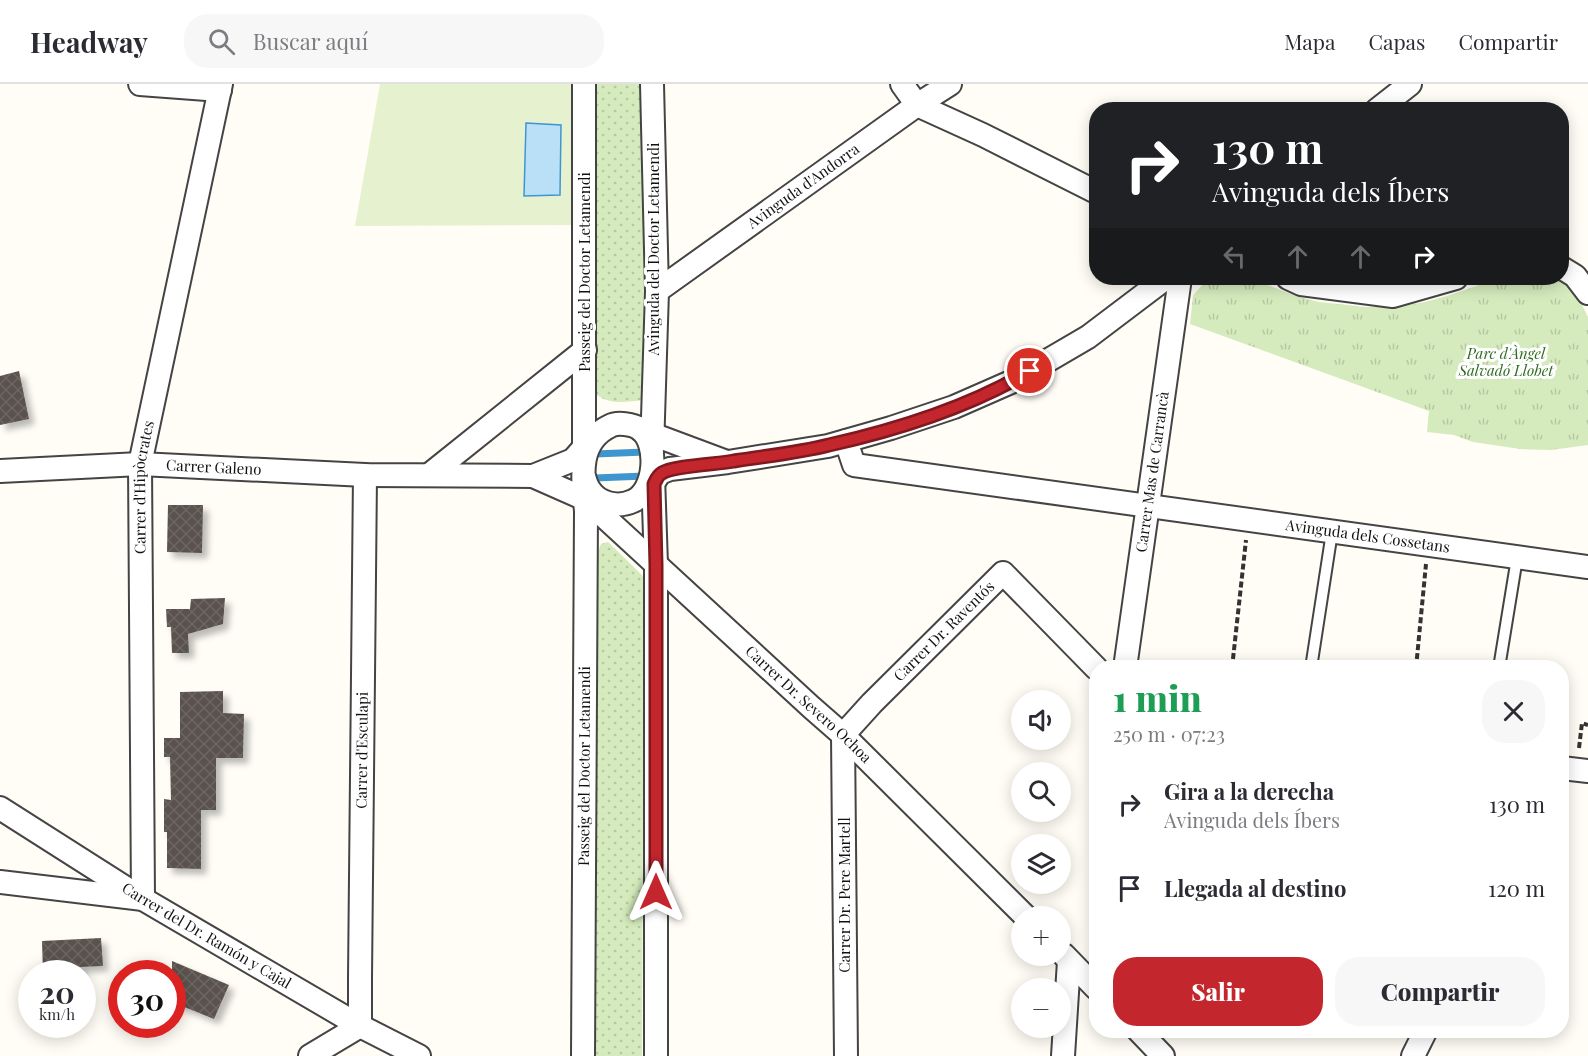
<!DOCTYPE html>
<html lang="es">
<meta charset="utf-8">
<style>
:root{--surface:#fff;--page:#f7f7f7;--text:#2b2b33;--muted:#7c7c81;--line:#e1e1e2;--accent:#c4262e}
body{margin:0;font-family:"Playfair Display",serif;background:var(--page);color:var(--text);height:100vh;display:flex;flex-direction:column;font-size:22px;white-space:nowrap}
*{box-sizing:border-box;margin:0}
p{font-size:20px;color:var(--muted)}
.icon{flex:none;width:33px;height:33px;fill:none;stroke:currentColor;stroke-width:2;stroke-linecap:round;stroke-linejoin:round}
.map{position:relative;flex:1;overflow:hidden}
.details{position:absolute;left:1089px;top:576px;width:480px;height:378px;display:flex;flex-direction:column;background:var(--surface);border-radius:24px;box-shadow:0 3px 15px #0003}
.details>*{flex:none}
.guide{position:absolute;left:1089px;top:18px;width:480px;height:183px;border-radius:24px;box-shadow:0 3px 15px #0003;background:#202124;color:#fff;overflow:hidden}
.controls{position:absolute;left:1011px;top:606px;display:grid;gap:12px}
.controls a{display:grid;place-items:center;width:60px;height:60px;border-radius:50%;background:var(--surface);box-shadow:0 3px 15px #0003;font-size:30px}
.speed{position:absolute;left:18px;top:876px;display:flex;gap:12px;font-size:30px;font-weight:700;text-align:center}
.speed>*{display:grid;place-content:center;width:78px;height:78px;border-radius:50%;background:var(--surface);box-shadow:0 3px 15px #0003;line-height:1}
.speed small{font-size:15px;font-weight:400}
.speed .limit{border:9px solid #d22;background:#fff;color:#111}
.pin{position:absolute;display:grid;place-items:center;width:51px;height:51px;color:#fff;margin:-26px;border:3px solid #fff;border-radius:50%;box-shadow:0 2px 6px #0007}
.me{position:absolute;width:66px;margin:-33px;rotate:0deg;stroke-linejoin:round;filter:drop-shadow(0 0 4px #0008)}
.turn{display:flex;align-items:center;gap:21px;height:126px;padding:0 24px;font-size:27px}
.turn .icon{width:78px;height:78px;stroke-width:2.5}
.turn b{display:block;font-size:42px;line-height:51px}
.lanes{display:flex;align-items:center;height:57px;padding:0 24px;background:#0003;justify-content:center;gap:30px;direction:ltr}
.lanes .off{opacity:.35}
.round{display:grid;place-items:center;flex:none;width:63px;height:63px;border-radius:24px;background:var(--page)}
.overview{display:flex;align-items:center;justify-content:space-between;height:102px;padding:0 24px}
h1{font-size:36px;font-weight:800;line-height:45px;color:#1e9e55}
.cta{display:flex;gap:12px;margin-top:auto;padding:12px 24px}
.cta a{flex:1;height:69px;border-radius:24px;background:var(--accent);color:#fff;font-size:24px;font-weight:800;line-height:69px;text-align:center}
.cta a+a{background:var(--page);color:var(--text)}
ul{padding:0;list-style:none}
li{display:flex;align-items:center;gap:18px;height:84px;padding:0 24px}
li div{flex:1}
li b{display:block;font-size:22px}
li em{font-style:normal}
header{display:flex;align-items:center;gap:36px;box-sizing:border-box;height:84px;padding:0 30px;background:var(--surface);border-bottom:2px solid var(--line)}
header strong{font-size:28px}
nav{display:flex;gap:33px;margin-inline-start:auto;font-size:21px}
.search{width:420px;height:54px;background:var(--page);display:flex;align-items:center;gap:15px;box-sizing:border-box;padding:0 21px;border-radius:24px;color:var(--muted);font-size:22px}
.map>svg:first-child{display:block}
</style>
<header>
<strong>Headway</strong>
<div class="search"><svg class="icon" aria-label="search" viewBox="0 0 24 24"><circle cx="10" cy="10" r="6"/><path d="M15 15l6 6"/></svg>Buscar aquí</div>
<nav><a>Mapa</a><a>Capas</a><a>Compartir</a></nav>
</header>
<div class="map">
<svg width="1588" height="972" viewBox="0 0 1588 972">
<defs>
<pattern id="grass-dots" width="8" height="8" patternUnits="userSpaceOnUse" patternTransform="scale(1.5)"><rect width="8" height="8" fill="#d5ebbd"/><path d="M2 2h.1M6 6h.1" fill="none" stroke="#b6c8a1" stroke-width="1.8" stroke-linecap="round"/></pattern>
<pattern id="park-tufts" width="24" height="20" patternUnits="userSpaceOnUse" patternTransform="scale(1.5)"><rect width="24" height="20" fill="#d5ebbd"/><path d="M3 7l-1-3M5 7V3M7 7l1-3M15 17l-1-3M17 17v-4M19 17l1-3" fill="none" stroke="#b6c8a1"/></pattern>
<pattern id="building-cross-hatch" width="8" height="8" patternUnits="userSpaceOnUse" patternTransform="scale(1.5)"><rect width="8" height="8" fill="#5a524d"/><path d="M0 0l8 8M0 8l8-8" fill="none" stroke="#6d6662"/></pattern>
<filter id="shadow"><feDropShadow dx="5.5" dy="5.5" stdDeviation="3" flood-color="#0004"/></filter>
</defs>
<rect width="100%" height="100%" fill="#fffdf5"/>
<path fill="url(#grass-dots)" d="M595,0H646L643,274L645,292L643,316C627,318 610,321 597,311Z
M608,458L644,493L642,972H592L596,480L598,467L601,460Z"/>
<path fill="url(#park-tufts)" d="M1209,194H1249L1296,212L1319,218L1366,223H1396L1425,218L1447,212L1500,194H1555L1567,200L1578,213L1588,233V361L1551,366L1520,365L1473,358L1454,351L1427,348L1429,327L1190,240L1193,211Z"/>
<path fill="#e6f2cf" d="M380,0H573V141L355,142Z"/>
<path fill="#b9e0f7" stroke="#3f96cf" stroke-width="1.5" d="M526,39L561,41L560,111L524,112Z"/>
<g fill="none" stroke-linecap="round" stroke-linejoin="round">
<path stroke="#3f96cf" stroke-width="7" d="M595,370L645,368
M595,394L645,392"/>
</g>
<path fill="url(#building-cross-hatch)" filter="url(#shadow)" d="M19,287L29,335L0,341V292Z
M168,421H203L202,469L167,468Z
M225,514L223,540L188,550L189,569H172L171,543H167L166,525H190L191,515Z
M223,607V629L244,630L243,674H216V726H201V785L167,784V748H164V715L171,716L170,673H164V654H180V608Z
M101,854L103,882L80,883V890H43L42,857Z
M172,877L229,901L214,935L172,918Z"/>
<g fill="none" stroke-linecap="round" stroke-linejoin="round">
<g stroke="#444" stroke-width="14">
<path id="service" d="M1311,584L1332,448
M1499,584L1517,474"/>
</g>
<g stroke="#444" stroke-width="26">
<g id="minor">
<path d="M140,0L220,6"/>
<path d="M584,0V370"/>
<path d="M902,0L917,21L983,51L1096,108"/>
<path d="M1377,26L1410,0"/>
<path d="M1562,184L1575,192L1588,209"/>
<path d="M1288,194L1301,200L1393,212L1456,194"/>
<path id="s1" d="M657,207L917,21L950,0"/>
<path d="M641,346L724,377"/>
<path id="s2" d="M846,357L854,381L1588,483"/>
<path d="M652,365L657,207L652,0"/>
<path id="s3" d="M0,387L140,380L365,391L533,392L585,415L596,417"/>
<path d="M429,391L585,266"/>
<path d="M533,392L573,376L589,358"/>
<path d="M653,392L656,481V972"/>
<path d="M648,406L660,389L670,385L728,378L828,362L891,344L954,323L1011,298L1088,253L1166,194"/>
<path id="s4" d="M586,416L811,623L843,651L1025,832"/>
<path id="s5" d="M1125,584L1180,194"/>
<path d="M1562,684L1588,687"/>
<path id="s6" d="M0,724L143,815L360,942L419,972"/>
<path id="s7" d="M0,798L143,815L140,380L221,0"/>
<path d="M1064,871L1096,904"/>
<path d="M1138,946L1163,972"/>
<path id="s8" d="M310,972L360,942V894L365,391"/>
<path id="s9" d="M583,972L586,427C583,396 576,358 610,342C617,338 633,340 640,345C659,359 656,407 633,417C618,424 598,420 589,405C587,402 585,396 584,392"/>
<path id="s10" d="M846,972L843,651L872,619L1003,489L1096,584"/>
<path d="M1063,972L1069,877"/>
<path d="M1413,972L1426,946"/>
</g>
</g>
<path stroke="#333" stroke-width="4" stroke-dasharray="6 3" stroke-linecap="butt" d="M1232,584L1246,456
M1416,584L1426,480
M1579,664L1582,639L1588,641"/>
<use href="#service" stroke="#fff" stroke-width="10"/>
<use href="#minor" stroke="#fff" stroke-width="22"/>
</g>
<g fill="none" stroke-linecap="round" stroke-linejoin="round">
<g stroke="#7f191e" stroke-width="15">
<path id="route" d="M656,808V481L654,400C656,396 658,391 662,389C672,382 719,380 734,377C765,372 798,369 829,361C896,346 971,322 1030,287"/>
</g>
<use href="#route" stroke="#c4262e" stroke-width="10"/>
</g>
<g text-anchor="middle" stroke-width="6" stroke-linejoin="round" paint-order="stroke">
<g font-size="15" fill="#111" stroke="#fff">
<text dy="5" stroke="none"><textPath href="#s1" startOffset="180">Avinguda d'Andorra</textPath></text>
<text transform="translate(654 165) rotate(-90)" y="5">Avinguda del Doctor Letamendi</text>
<text transform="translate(585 188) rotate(-90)" y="5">Passeig del Doctor Letamendi</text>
<text dy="5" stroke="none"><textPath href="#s3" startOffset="214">Carrer Galeno</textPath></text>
<text dy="5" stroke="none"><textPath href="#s5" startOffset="198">Carrer Mas de Carrancà</textPath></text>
<text dy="5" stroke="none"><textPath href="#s7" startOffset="556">Carrer d'Hipòcrates</textPath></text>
<text dy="5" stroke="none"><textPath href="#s2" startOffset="544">Avinguda dels Cossetans</textPath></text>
<text dy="5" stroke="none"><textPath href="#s10" startOffset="466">Carrer Dr. Raventós</textPath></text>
<text dy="5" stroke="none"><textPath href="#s4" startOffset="302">Carrer Dr. Severo Ochoa</textPath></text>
<text dy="5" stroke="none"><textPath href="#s8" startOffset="334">Carrer d'Esculapi</textPath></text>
<text dy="5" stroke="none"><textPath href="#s9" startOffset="290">Passeig del Doctor Letamendi</textPath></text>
<text transform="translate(845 811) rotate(-90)" y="5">Carrer Dr. Pere Martell</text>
<text dy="5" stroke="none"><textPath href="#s6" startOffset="243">Carrer del Dr. Ramón y Cajal</textPath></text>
</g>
<g font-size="15" font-style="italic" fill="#2f6b1f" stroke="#fff">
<text x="1506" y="275">Parc d'Àngel<tspan x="1506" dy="17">Salvadó Llobet</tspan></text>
</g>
</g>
</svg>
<div class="controls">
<a><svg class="icon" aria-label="sound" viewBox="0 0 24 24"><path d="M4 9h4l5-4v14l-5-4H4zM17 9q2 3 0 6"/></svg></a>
<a><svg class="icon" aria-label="search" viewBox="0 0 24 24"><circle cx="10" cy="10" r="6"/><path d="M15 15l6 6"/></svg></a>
<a><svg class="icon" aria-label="layers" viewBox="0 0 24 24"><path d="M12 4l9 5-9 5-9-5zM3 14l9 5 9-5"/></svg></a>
<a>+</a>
<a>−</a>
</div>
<div class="speed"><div>20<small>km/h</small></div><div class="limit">30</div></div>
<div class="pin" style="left:1030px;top:287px;background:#d93025"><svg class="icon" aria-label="arrive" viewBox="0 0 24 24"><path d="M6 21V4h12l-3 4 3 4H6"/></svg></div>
<svg class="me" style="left:656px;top:808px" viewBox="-20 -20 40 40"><path d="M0-17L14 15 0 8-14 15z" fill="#c4262e" stroke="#fff" stroke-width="4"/></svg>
<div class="guide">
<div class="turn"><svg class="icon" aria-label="right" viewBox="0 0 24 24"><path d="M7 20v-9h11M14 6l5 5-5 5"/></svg><div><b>130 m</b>Avinguda dels Íbers</div></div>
<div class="lanes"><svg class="icon off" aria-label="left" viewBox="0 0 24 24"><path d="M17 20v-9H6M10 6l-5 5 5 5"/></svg><svg class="icon off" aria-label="ahead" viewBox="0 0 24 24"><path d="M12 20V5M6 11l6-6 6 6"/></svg><svg class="icon off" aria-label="ahead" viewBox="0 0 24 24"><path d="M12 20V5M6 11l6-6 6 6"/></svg><svg class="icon" aria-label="right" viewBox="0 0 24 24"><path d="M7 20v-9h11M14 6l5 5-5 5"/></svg></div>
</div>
<section class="details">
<div class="overview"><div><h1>1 min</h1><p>250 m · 07:23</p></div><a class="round"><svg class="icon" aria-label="close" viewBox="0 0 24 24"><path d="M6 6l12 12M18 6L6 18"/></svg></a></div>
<ul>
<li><svg class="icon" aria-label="right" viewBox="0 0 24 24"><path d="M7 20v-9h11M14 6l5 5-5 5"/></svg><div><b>Gira a la derecha</b><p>Avinguda dels Íbers</p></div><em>130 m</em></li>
<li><svg class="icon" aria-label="arrive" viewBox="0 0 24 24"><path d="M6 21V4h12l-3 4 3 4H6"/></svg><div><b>Llegada al destino</b></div><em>120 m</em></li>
</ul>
<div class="cta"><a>Salir</a><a>Compartir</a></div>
</section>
</div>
